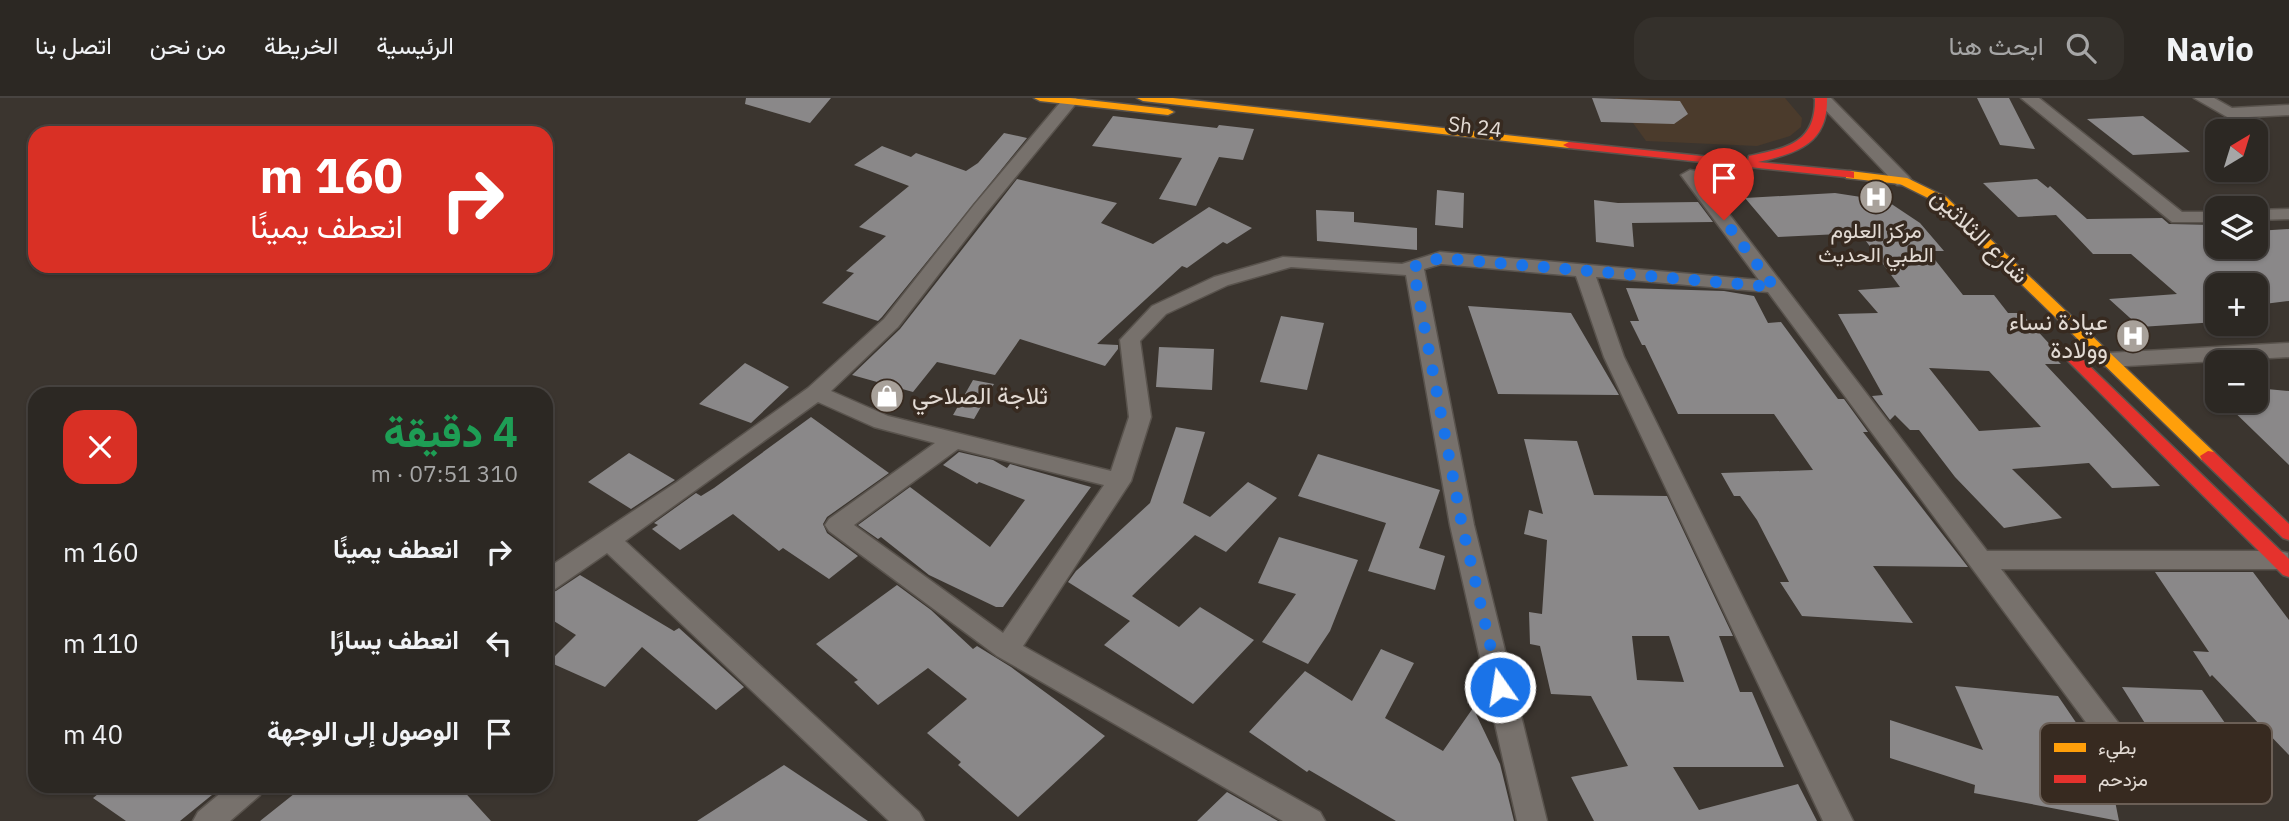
<!DOCTYPE html>
<html lang="ar">
<meta charset="utf-8">
<style>
:root{--surface:#2c2823;--page:#34302b;--text:#f1f3f6;--muted:#a6a6a6;--line:#484441}
body{margin:0;font-family:"IBM Plex Sans",Vazirmatn,sans-serif;background:var(--page);color:var(--text);direction:rtl;height:100vh;display:flex;flex-direction:column;font-size:26px;white-space:nowrap}
*{box-sizing:border-box;margin:0}
p{font-size:23px;color:var(--muted)}
.icon{flex:none;width:38px;height:38px;fill:none;stroke:currentColor;stroke-width:2;stroke-linecap:round;stroke-linejoin:round}
.map{position:relative;flex:1;overflow:hidden;direction:ltr}
.drawer{position:absolute;left:28px;top:289px;width:525px;height:406px;display:flex;flex-direction:column;background:var(--surface);border-radius:21px;box-shadow:0 2px 5px #0004,0 0 0 2px var(--line);direction:rtl}
.drawer>*{flex:none}
.banner{position:absolute;left:28px;top:28px;width:525px;height:147px;border-radius:21px;box-shadow:0 2px 5px #0004,0 0 0 2px var(--line);direction:rtl;background:#d93025;color:#fff;overflow:hidden}
.needle{width:46px;rotate:38deg}
.controls{position:absolute;left:2205px;top:21px;display:grid;gap:14px}
.controls a{display:grid;place-items:center;width:63px;height:63px;border-radius:14px;background:var(--surface);box-shadow:0 2px 5px #0004,0 0 0 2px var(--line);font-size:35px}
.pin{position:absolute;display:grid;place-items:center;width:60px;height:60px;color:#fff;margin:-72px -30px;border-radius:50% 50% 50% 0;rotate:-45deg;box-shadow:0 0 7px #0007}
.pin .icon{rotate:45deg}
.me{position:absolute;width:77px;margin:-38px;rotate:347deg;stroke-linejoin:round;filter:drop-shadow(0 0 5px #0008)}
.turn{display:flex;align-items:center;gap:24px;height:147px;padding:0 35px;font-size:32px}
.turn .icon{width:91px;height:91px;stroke-width:2.5}
.turn b{display:block;font-size:49px;line-height:60px}
.round{display:grid;place-items:center;flex:none;width:74px;height:74px;border-radius:21px;background:var(--page)}
.overview{display:flex;align-items:center;justify-content:space-between;height:119px;padding:0 35px}
h1{font-size:42px;font-weight:800;line-height:52px;color:#1e9e55}
ul{padding:0;list-style:none}
li{display:flex;align-items:center;gap:21px;height:91px;padding:0 35px}
li div{flex:1}
li b{display:block;font-size:26px}
li em{font-style:normal}
header{display:flex;align-items:center;gap:42px;box-sizing:border-box;height:98px;padding:0 35px;background:var(--surface);border-bottom:2px solid var(--line)}
header strong{font-size:33px}
nav{display:flex;gap:38px;margin-inline-start:auto;font-size:24px}
.search{width:490px;height:63px;background:var(--page);display:flex;align-items:center;gap:18px;box-sizing:border-box;padding:0 24px;border-radius:21px;color:var(--muted);font-size:26px}
.map>svg:first-child{display:block}
</style>
<header>
<strong>Navio</strong>
<div class="search"><svg class="icon" aria-label="search" viewBox="0 0 24 24"><circle cx="10" cy="10" r="6"/><path d="M15 15l6 6"/></svg>ابحث هنا</div>
<nav><a>الرئيسية</a><a>الخريطة</a><a>من نحن</a><a>اتصل بنا</a></nav>
</header>
<div class="map">
<svg width="2289" height="723" viewBox="0 0 2289 723">
<rect width="100%" height="100%" fill="#3b352f"/>
<path fill="#4b3b2c" d="M1615,0H1785L1802,20L1801,29L1790,38L1757,48L1646,43Z"/>
<path fill="#8a8889" fill-rule="evenodd" d="M746,0H831L810,25L745,6Z
M1592,0L1680,3L1688,16L1674,26L1601,24Z
M1977,0H2009L2035,51L2000,47Z
M1113,18L1217,30L1219,27L1254,31L1243,62L1219,59L1196,108L1159,101L1182,60L1092,48Z
M2143,18L2190,54L2133,57L2087,21Z
M1004,35L1027,40L882,219L878,223L822,205L854,175L846,173L886,138L859,129L909,88L854,67L882,48L911,59L916,55L966,73L978,65Z
M1017,81L1117,105L1101,125L1153,146L1209,109L1252,130L1227,146L1223,144L1187,170L1182,168L1097,246L1118,247V251L1105,268L1020,241L995,277L937,264L913,294L852,277L900,231Z
M2037,81L2048,90L2050,88L2087,121L2162,120L2169,126L2217,127V149H2256V133L2289,131V203L2256,207V187H2217V224L2140,229L2109,201L2177,196L2131,156H2093L2056,117L2018,119L1983,85Z
M1437,92L1464,95L1463,130L1435,127Z
M1835,95L1887,103L1920,125L1944,153H1928L1963,197H1994L2008,215H2021L2055,252L2052,257L2061,266H2045L2160,388L2112,390L2089,365L2012,371L2062,420L2004,430L1955,379L1919,332H1910L1895,317L1890,322L1872,298L1883,297L1838,216L1878,215L1858,192L1900,189L1860,135L1778,139L1745,100ZM1929,270L1989,273L2041,329L1979,333Z
M1594,102L1618,105L1698,104L1713,124L1632,125L1634,149L1596,144Z
M1316,112L1354,114V124L1417,130V152L1317,143Z
M1626,190L1724,193L1754,198L1768,225L1781,224L1838,301H1844L1868,334H1863L1968,469L1873,468L1913,525L1802,518L1780,484H1789L1757,422L1740,398H1734L1721,375L1813,372L1774,316H1678L1645,247H1642L1630,223H1639Z
M1468,208L1571,215L1619,297L1498,296Z
M1281,218L1324,225L1307,292L1260,284Z
M1159,249L1214,251L1212,292L1156,289Z
M745,265L789,289L751,325L699,306Z
M973,282L994,286L974,321L953,317Z
M2256,290L2289,293V367L2223,303H2256Z
M811,319L889,375L827,419L823,426L827,435L858,458L829,481L783,450L779,453L733,416L680,452L652,431L658,427L654,425L696,395L701,398L714,390Z
M1176,329L1205,334L1183,405L1210,419L1248,384L1277,400L1226,454L1195,437L1132,498L1179,529L1200,509L1254,542L1193,606L1104,547L1130,523L1068,484L1076,473L1150,405Z
M1524,341L1577,343L1594,397L1667,398L1733,538H1719L1740,594H1752L1784,669H1673L1699,712L1798,686L1817,723H1594L1571,679L1628,668L1591,598L1551,596L1540,548L1530,546L1529,514L1542,516L1547,442L1524,436L1529,412L1543,416ZM1632,538H1669L1684,584L1637,582Z
M959,354L993,362L1007,370L1010,366L1091,389L1003,509H996L929,477L881,439L878,441L858,427L910,389L990,449L1025,402L979,384L977,386L943,367Z
M629,355L675,382L631,411L588,384Z
M1318,356L1440,392L1419,450L1445,458L1435,492L1368,473L1386,425L1298,398Z
M1279,439L1358,462L1330,533L1308,566L1262,544L1296,496L1258,485Z
M2155,474H2253L2289,522V657L2212,577L2210,579L2193,553L2209,554Z
M580,477L674,533L679,530L744,589L716,612L642,549L605,589L549,564L576,537L546,518V496L556,493Z
M897,487L931,512L973,551L977,548L1011,569L1105,638L1018,719L958,667L961,664L927,635L967,601L928,570L878,607L854,584L858,582L816,546Z
M1381,551L1414,565L1385,620L1443,653L1473,610L1500,666L1514,723H1396L1309,672L1307,674L1249,634L1305,573L1352,603Z
M1955,588L2058,598L2109,673L2119,723L1974,695L1975,687L1890,660V622L1983,652Z
M2122,589L2202,592L2264,681L2179,679Z
M784,667L868,723H697Z
M108,688H223L180,723H126L93,700Z
M304,688H459L491,723H260Z
M1227,694L1278,723H1197Z"/>
<g fill="none" stroke-linecap="round" stroke-linejoin="round">
<g stroke="#59534d" stroke-width="3">
<path id="street" d="M1064,0H1076L1078,3L986,115L898,229L831,293L888,318L1111,373L1129,319L1120,242L1152,208L1214,179L1283,159L1402,166L1440,154L1759,182L1681,77L1690,72L1696,73L1987,453H2279L2288,455L2289,466L2279,471H2001L2159,678L2163,687L2159,696L2149,700L2139,696L1768,194L1596,179L1624,259L1853,723H1823L1604,259L1576,178L1441,166L1424,171L1474,427L1547,723H1517L1450,427L1406,177L1291,169L1228,187L1166,216L1140,243L1151,319L1131,383L1023,548L1320,714L1325,723H1283L997,558L829,433L825,427L829,421L935,345L874,329L818,304L625,443L919,714L924,723H889L607,455L555,491L546,494V471L677,384L808,290L884,221L974,107ZM958,351L1104,387L1003,535L854,427Z
M1814,0H1831L1909,79L1912,83L1909,87H1897Z
M2021,0H2039L2182,114H2217V124H2172Z
M2194,0H2214L2232,10L2289,7V17L2229,20Z
M2289,111V121L2256,122V112Z
M2289,245V259L2108,269L2101,267L2098,262L2101,257L2108,255Z
M229,688H264L260,697L230,723H193L198,714Z"/>
</g>
<g stroke="#59534d" stroke-width="3">
<path id="slow" d="M1034,0H1070L1168,11L1174,14L1168,17L1040,3Z
M1137,0H1173L1569,44L1575,47L1569,50L1143,3Z
M1850,73L1907,80L1946,99L2214,354L2216,358L2214,362H2202L1938,105L1900,86L1846,80V74Z"/>
</g>
<g stroke="#59534d" stroke-width="3">
<path id="jam" d="M1815,0H1827C1828,46 1797,55 1758,64L1850,73L1854,74V80L1569,50L1563,47L1569,44L1748,63L1749,58C1786,50 1816,46 1815,0Z
M2070,252L2075,254L2289,461V479L2283,477L2065,260L2063,257Z
M2208,353L2214,354L2289,426V442L2283,440L2202,362L2200,358Z"/>
</g>
<use href="#street" fill="#77716c" fill-rule="evenodd"/>
<use href="#slow" fill="#ff9f0a" fill-rule="evenodd"/>
<use href="#jam" fill="#e5322d" fill-rule="evenodd"/>
</g>
<g fill="none" stroke-linecap="round" stroke-linejoin="round">
<path stroke="#1a73e8" stroke-width="12" stroke-dasharray="0 21.6" d="M1500,589L1462,427L1413,169L1440,160L1774,189L1724,122"/>
</g>
<defs>
<g id="hospital-disc" transform="scale(1.75)"><circle r="9.5" fill="#a8a19a" stroke="#372a20"/><path d="M-5-5h3v3.5h4V-5h3V5h-3V1.5h-4V5h-3Z" fill="#fff"/></g>
<g id="shop-disc" transform="scale(1.75)"><circle r="9.5" fill="#a8a19a" stroke="#372a20"/><path d="M-5-2.5h2.3a2.7 3.5 0 0 1 5.4 0H5L5.5 6h-11ZM-1.5-2.5h3a1.5 2.3 0 0 0-3 0Z" fill="#fff"/></g>
</defs>
<g fill-rule="evenodd">
<use href="#hospital-disc" x="1876" y="99"/>
<use href="#hospital-disc" x="2133" y="238"/>
<use href="#shop-disc" x="887" y="298"/>
</g>
<g text-anchor="middle" stroke-width="7" stroke-linejoin="round" paint-order="stroke">
<g font-size="21" fill="#e3dbd4" stroke="#372a20">
<text transform="translate(1475 29) rotate(7)" y="7">Sh 24</text>
</g>
<g font-size="21" fill="#e3dbd4" stroke="#372a20">
<text x="1876" y="140">مركز العلوم<tspan x="1876" dy="24">الطبي الحديث</tspan></text>
</g>
<g font-size="24" fill="#e3dbd4" stroke="#372a20">
<text transform="translate(1980 138) rotate(44)" y="8">شارع الثلاثين</text>
</g>
<g font-size="24" fill="#e3dbd4" stroke="#372a20" text-anchor="end">
<text x="2108" y="232">عيادة نساء<tspan x="2108" dy="28">وولادة</tspan></text>
<text x="912" y="306" text-anchor="start">ثلاجة الصلاحي</text>
</g>
</g>
<rect x="2040" y="625" width="232" height="81" rx="10" fill="#372a20" stroke="#6b5f56" stroke-width="2"/>
<rect x="2054" y="645" width="32" height="9" fill="#ff9f0a"/>
<rect x="2054" y="677" width="32" height="8" fill="#e5322d"/>
<g font-size="19" fill="#e3dbd4">
<text x="2098" y="656">بطيء</text>
<text x="2098" y="688">مزدحم</text>
</g>
</svg>
<div class="controls">
<a><svg class="needle" viewBox="-14 -14 28 28"><path d="M0-13l5 13h-10z" fill="#e53935"/><path d="M0 13l5-13h-10z" fill="#a6a6a6"/></svg></a>
<a><svg class="icon" aria-label="layers" viewBox="0 0 24 24"><path d="M12 4l9 5-9 5-9-5zM3 14l9 5 9-5"/></svg></a>
<a>+</a>
<a>−</a>
</div>
<div class="pin" style="left:1724px;top:122px;background:#d93025"><svg class="icon" aria-label="arrive" viewBox="0 0 24 24"><path d="M6 21V4h12l-3 4 3 4H6"/></svg></div>
<svg class="me" style="left:1500px;top:589px" viewBox="-20 -20 40 40"><circle r="17" fill="#1a73e8" stroke="#fff" stroke-width="3"/><path d="M0-11L8 9 0 5-8 9z" fill="#fff"/></svg>
<div class="banner">
<div class="turn"><svg class="icon" aria-label="right" viewBox="0 0 24 24"><path d="M7 20v-9h11M14 6l5 5-5 5"/></svg><div><b>160 m</b>انعطف يمينًا</div></div>
</div>
<section class="drawer">
<div class="overview"><div><h1>4 دقيقة</h1><p>310 m · 07:51</p></div><a class="round" style="background:#d93025;color:#fff"><svg class="icon" aria-label="close" viewBox="0 0 24 24"><path d="M6 6l12 12M18 6L6 18"/></svg></a></div>
<ul>
<li><svg class="icon" aria-label="right" viewBox="0 0 24 24"><path d="M7 20v-9h11M14 6l5 5-5 5"/></svg><div><b>انعطف يمينًا</b></div><em>160 m</em></li>
<li><svg class="icon" aria-label="left" viewBox="0 0 24 24"><path d="M17 20v-9H6M10 6l-5 5 5 5"/></svg><div><b>انعطف يسارًا</b></div><em>110 m</em></li>
<li><svg class="icon" aria-label="arrive" viewBox="0 0 24 24"><path d="M6 21V4h12l-3 4 3 4H6"/></svg><div><b>الوصول إلى الوجهة</b></div><em>40 m</em></li>
</ul>
</section>
</div>
